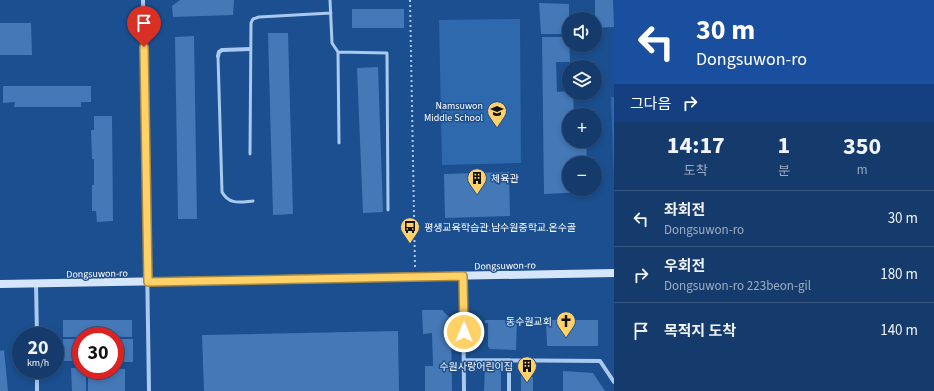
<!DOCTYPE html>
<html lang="ko">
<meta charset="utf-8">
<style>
:root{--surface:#143b6b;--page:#1d4271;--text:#f1f3f6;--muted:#9dadc1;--line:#33557e}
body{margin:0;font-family:"Source Sans 3","Noto Sans KR",sans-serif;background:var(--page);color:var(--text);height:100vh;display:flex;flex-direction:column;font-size:15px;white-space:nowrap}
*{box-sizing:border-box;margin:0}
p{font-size:13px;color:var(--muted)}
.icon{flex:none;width:22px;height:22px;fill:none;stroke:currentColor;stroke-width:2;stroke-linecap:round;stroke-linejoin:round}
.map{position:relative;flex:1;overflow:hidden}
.sheet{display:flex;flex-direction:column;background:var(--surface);width:320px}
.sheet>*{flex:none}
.guide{background:#1a4fa0;color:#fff;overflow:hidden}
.buttons{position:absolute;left:562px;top:12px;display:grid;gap:8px}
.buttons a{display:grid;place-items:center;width:40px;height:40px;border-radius:50%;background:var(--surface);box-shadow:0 2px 6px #0003,0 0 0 1px var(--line);font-size:20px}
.speed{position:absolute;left:12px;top:327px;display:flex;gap:8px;font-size:20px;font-weight:700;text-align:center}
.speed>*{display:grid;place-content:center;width:52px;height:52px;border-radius:50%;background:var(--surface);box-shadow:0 2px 6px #0003,0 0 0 1px var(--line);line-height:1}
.speed small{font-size:10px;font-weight:400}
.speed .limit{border:6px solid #d22;background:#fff;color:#111}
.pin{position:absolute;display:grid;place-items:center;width:34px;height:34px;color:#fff;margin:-41px -17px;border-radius:50% 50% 50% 0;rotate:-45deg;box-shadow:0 0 4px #0007}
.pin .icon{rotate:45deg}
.me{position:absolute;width:44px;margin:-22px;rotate:0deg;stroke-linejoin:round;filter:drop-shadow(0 0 3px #0008)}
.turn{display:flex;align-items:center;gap:14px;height:84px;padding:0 16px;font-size:18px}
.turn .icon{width:52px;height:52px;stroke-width:2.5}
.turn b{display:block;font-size:28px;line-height:34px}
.then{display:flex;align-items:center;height:38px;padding:0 16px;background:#0003;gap:8px;font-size:15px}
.eta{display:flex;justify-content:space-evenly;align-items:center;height:68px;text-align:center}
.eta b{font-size:24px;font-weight:700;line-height:28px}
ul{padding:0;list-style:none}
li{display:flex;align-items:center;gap:12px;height:56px;padding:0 16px;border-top:1px solid var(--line)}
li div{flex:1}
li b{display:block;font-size:15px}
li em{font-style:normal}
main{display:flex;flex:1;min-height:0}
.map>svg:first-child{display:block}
</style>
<main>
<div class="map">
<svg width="614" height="391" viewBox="0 0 614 391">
<rect width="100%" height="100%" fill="#1b4f8f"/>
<path fill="#2e69ad" d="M520,19L521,163L442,165L439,20Z
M611,97H614V182Z"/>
<path fill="#4478b7" d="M180,0H234L233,15L173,17L172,6Z
M595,0H613L614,27L595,28Z
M539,3L569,4V34H541Z
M352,9H404V28H352Z
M0,23H31L32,55H0Z
M268,33H288L293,214L273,215Z
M194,36L197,219H178L175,37Z
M542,37H569L570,62H556L557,92L569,91V93H573L574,115H569V141H586L587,163H569V189H588V192L544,194Z
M378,67L383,212L363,213L357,68Z
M3,86H91V102H81V107H14L15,102L3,103Z
M94,116H112L113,221L97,222L96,211H92V185H94V159H92L91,130H94Z
M509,172L510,216L445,218L444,174Z
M422,310H442L451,319L452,391H425V366H433L432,333L423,334Z
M63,320H132V337L81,336V337H63Z
M485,320H517L516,350L490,349L488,346V323H485Z
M546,320H598V346H547Z
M398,331L399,391H204L202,335Z
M63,339H81V361H63Z
M115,339H133V362H115Z
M4,350L8,391H0V351Z
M71,368H81V370H86V391H72Z
M485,368L501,369V391H484Z
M115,369H125V391H88V370H115Z
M563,371L593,373L605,391H563Z
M521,376L533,377V391H521Z"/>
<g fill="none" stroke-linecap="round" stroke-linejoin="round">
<path stroke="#a9c9ee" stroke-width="2" stroke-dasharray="2 3" stroke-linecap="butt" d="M410,0L415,267"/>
<path stroke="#a9c9ee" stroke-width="3" d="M330,0L332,43L338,52L339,143
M338,52L387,53L388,210
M218,56L222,192C229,205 240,202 253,201
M250,154L251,23L253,19L259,17L331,13"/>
<path stroke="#a9c9ee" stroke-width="4" d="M143,0L149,391
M218,56L219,52L222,50L250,49
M463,276L464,391
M36,284L37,336
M464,360L600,361L614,382
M37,370V391
M509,391V360"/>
<path stroke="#d6e6fa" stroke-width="8" d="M0,284L614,273"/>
</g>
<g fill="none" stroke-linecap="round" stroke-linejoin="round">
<g stroke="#a68842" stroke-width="10">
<path id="route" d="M144,47L148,282L463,276L464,332"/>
</g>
<use href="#route" stroke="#ffd166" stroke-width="7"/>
</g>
<defs>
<g id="school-pin" transform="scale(1)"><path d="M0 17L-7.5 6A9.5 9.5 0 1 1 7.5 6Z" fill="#ffd166" stroke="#1b4f8f"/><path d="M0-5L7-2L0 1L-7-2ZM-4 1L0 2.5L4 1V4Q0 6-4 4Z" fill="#111"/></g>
<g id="building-pin" transform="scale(1)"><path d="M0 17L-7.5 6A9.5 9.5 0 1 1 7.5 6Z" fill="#ffd166" stroke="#1b4f8f"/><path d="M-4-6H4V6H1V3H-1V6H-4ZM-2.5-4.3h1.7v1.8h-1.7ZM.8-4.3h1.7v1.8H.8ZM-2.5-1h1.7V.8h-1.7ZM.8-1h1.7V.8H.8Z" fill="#111"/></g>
<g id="bus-pin" transform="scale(1)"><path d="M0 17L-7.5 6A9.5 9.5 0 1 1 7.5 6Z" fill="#ffd166" stroke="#1b4f8f"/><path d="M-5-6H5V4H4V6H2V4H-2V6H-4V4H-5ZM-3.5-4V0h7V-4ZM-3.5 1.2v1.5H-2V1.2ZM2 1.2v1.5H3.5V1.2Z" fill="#111"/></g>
<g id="church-pin" transform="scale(1)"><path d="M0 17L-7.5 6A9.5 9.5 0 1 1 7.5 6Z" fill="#ffd166" stroke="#1b4f8f"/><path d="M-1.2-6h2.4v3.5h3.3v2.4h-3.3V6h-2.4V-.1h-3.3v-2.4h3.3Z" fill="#111"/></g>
</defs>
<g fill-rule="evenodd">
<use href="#school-pin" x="497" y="111"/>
<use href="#building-pin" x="477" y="178"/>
<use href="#bus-pin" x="410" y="227"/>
<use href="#church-pin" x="566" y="321"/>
<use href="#building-pin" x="527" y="366"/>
</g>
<g text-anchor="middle" stroke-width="3" stroke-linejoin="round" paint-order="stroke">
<g font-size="10" fill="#fff" stroke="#1b4f8f" text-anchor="end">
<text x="483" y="109">Namsuwon<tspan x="483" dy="12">Middle School</tspan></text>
<text x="491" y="182" text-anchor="start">체육관</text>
<text x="424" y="231" text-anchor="start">평생교육학습관.남수원중학교.온수골</text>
<text x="552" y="325">동수원교회</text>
<text x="513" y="370">수원사랑어린이집</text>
</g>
<g font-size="10" fill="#fff" stroke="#1b4f8f">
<text transform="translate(505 265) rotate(-1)" y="4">Dongsuwon-ro</text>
<text transform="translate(97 273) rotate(-1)" y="4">Dongsuwon-ro</text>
</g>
</g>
</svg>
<div class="buttons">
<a><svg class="icon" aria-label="sound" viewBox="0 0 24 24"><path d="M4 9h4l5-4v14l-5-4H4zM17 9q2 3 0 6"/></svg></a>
<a><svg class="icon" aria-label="layers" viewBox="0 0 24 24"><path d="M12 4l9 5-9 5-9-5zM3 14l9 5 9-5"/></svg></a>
<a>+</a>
<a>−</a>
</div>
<div class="speed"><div>20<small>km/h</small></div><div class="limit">30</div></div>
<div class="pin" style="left:144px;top:47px;background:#d93025"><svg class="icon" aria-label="arrive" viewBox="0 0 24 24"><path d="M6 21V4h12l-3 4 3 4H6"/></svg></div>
<svg class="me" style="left:464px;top:332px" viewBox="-20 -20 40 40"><circle r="17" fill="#ffd166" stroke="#fff" stroke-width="3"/><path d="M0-11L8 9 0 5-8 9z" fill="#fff"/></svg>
</div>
<section class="sheet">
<div class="guide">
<div class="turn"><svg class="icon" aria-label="left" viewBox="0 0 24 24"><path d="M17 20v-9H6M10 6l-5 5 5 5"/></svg><div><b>30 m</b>Dongsuwon-ro</div></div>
<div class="then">그다음<svg class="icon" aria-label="right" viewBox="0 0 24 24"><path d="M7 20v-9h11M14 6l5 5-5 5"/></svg></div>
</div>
<div class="eta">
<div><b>14:17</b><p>도착</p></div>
<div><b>1</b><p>분</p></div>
<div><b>350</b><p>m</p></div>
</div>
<ul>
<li><svg class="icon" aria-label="left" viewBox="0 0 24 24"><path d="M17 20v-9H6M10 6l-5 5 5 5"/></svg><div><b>좌회전</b><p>Dongsuwon-ro</p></div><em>30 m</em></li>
<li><svg class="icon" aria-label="right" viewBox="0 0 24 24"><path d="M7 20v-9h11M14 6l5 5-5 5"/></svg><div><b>우회전</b><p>Dongsuwon-ro 223beon-gil</p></div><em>180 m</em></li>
<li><svg class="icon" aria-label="arrive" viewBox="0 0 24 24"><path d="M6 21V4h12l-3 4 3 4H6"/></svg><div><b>목적지 도착</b></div><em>140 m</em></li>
</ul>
</section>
</main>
